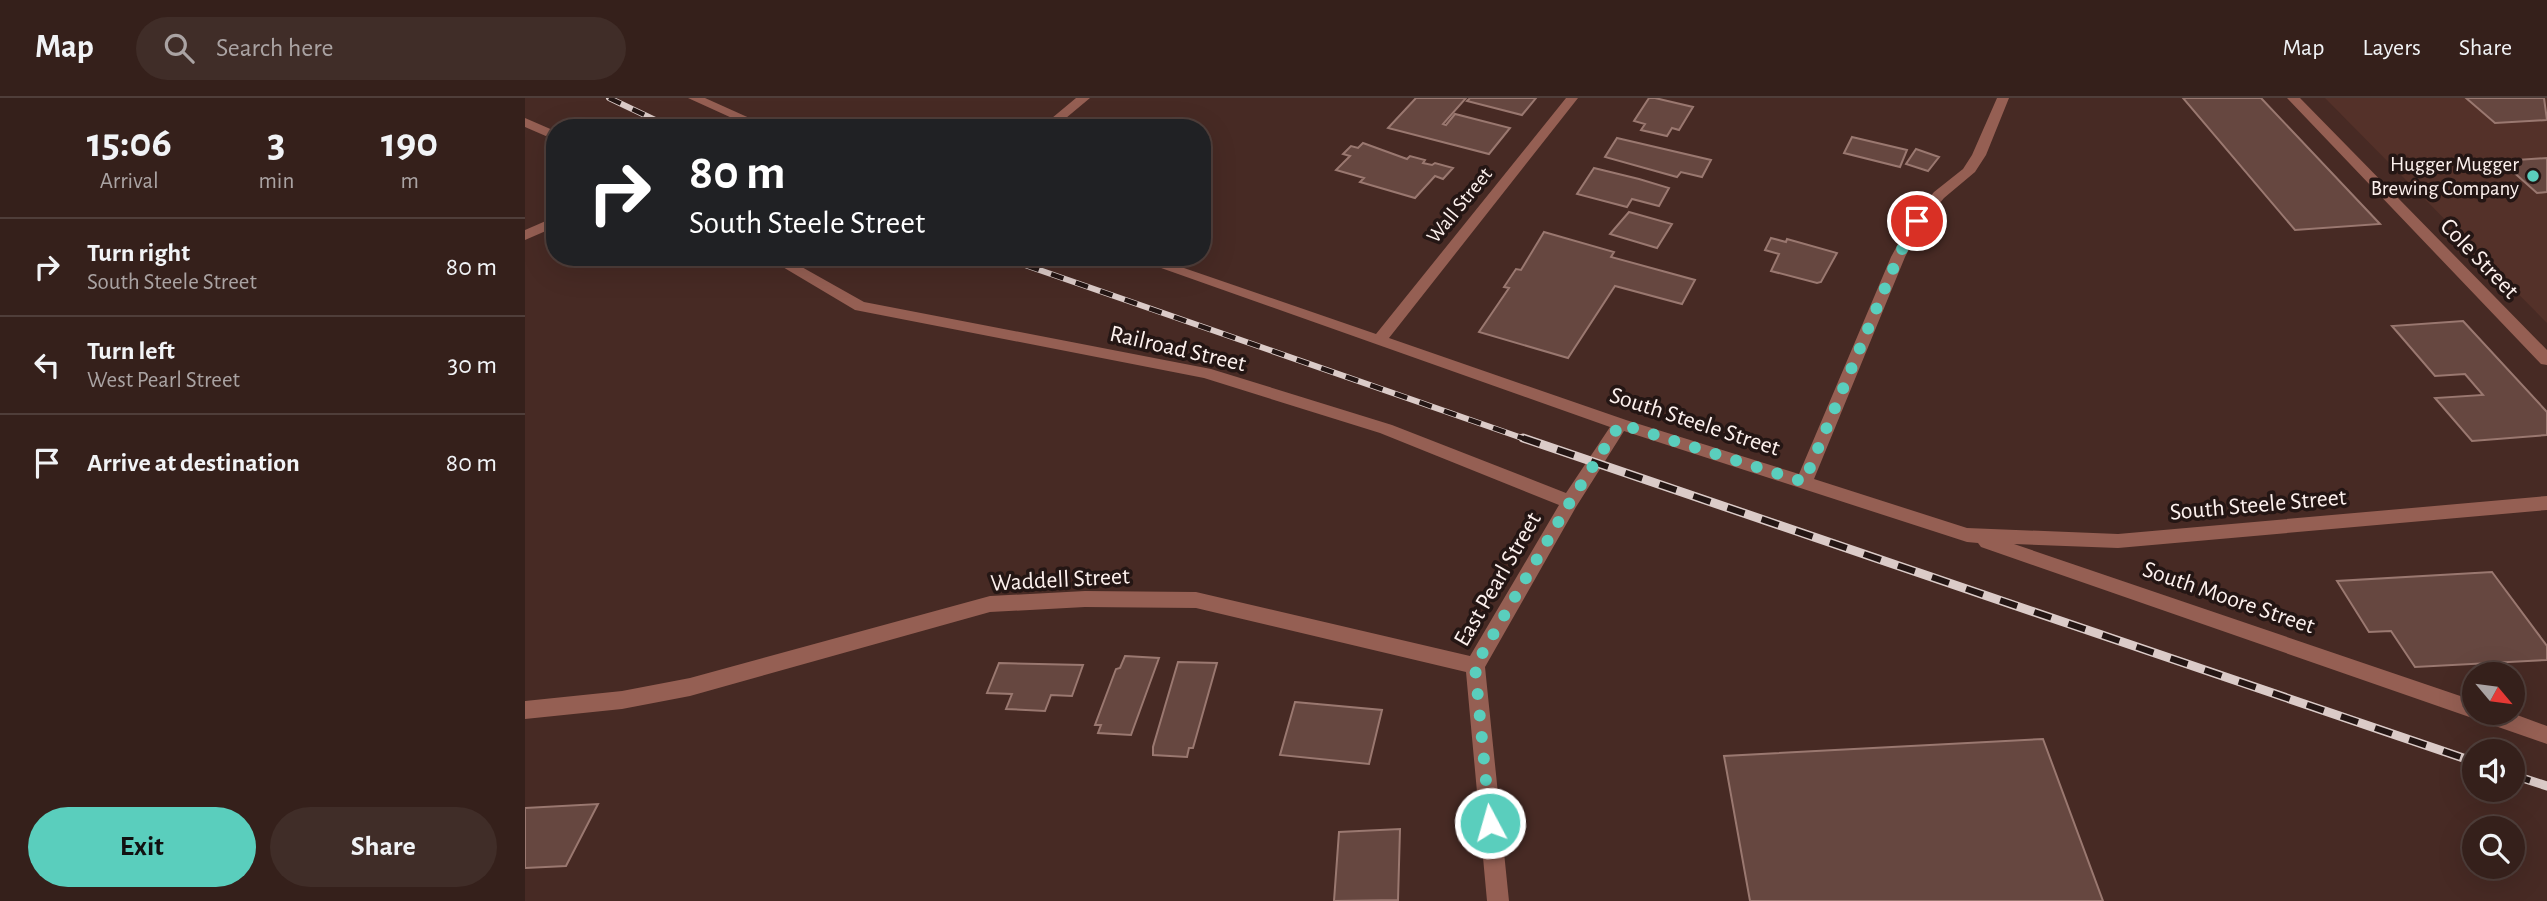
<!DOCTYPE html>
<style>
:root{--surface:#35201b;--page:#402d28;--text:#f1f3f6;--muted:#aaa3a3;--line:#4f3e3a;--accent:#5acebd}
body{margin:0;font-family:"Alegreya Sans",sans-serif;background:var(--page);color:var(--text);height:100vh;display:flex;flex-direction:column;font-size:26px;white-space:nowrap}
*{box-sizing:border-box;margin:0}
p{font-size:23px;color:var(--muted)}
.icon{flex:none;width:38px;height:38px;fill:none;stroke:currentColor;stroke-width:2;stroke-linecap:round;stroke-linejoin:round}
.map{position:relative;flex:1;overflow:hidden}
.details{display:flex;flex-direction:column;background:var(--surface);width:525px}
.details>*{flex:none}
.banner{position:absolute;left:21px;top:21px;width:665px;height:147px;border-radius:28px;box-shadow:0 7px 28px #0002,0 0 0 2px var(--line);background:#202124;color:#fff;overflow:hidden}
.needle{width:46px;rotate:119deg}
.tools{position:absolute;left:1937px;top:564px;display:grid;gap:14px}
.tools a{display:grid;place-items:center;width:63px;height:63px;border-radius:50%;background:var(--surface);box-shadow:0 7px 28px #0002,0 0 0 2px var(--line);font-size:35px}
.pin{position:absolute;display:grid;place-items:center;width:60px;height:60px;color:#fff;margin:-30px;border:4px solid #fff;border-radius:50%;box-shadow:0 2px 7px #0007}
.me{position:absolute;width:77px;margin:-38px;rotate:354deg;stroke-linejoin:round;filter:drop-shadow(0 0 5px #0008)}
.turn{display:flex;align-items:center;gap:24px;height:147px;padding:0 28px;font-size:32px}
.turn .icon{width:91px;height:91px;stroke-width:2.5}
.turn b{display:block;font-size:49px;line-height:60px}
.eta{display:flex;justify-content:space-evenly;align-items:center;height:119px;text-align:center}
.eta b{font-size:42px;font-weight:600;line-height:49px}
.cta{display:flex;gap:14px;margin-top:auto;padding:14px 28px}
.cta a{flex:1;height:80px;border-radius:42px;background:var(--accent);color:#111;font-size:28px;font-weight:600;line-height:80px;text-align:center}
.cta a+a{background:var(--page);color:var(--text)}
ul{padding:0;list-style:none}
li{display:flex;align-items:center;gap:21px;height:98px;padding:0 28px;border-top:2px solid var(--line)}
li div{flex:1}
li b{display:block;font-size:26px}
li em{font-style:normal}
header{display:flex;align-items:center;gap:42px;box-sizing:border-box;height:98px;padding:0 35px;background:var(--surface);border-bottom:2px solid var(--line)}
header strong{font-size:33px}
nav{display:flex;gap:38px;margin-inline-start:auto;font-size:24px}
.search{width:490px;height:63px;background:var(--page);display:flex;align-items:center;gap:18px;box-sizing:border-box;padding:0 24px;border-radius:38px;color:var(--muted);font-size:26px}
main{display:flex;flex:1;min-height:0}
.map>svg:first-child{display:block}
</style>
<header>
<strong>Map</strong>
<div class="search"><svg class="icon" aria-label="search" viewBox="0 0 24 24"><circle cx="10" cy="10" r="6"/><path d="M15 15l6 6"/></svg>Search here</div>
<nav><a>Map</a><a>Layers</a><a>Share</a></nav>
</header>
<main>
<section class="details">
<div class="eta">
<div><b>15:06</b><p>Arrival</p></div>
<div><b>3</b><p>min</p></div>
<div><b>190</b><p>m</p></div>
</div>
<ul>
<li><svg class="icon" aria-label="right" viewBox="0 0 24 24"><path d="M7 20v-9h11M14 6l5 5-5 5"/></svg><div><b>Turn right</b><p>South Steele Street</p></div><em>80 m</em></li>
<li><svg class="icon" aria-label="left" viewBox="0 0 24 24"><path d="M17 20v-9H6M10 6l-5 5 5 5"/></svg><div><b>Turn left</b><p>West Pearl Street</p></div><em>30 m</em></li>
<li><svg class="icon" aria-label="arrive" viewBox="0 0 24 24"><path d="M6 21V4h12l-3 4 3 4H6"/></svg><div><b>Arrive at destination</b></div><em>80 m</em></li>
</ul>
<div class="cta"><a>Exit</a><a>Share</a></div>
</section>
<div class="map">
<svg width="2022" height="803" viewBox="0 0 2022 803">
<rect width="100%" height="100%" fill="#472a24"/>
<path fill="#543129" d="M1800,0H2022V225Z"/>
<path fill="#664740" stroke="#9a7870" stroke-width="2" d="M891,0H941L918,26L921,27L930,16L985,30L964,56L863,30Z
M945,0H1011L997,17L942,3Z
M1124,0H1130L1168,9L1154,32L1147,30L1142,38L1116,32L1120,26L1109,23Z
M1658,0H1736L1855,126L1770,132Z
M1941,0H2019L2022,22L1970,25Z
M1327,39L1382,52L1375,69L1319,55Z
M1092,40L1186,62L1177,79L1156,74L1152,79L1080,59Z
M838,45L882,61L885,58L900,62L898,65L907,67L910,65L928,70L918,81L910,78L890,100L835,84L839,80L811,72L825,58L818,56L826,48L833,50Z
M1391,51L1414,59L1403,73L1381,66Z
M2022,60V94L2012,95L1976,63Z
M1069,70L1114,81L1144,90L1134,108L1107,101L1102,109L1052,96Z
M1104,114L1147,126L1132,150L1085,136Z
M1019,134L1089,154L1086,159L1170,182L1157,206L1090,188L1043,260L954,234L984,190L979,189L991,171L996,172Z
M1246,140L1261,144L1262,141L1312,155L1296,184L1292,185L1246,173L1254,156L1240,152Z
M1938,223L2022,314V337L1947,343L1910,300L1958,297L1940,276L1910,278L1867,228Z
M1967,474L2022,548V562L1890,569L1866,533L1844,534L1812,483Z
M600,558L634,560L606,637L573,635L576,627H570L591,571L595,570Z
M653,564L692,565L668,650H664L662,659L628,657V649Z
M474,565L558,567L547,598L526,597L520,613L481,611L487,596L462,595Z
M770,604L857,612L844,666L755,657Z
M1518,641L1578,803H1225L1199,658Z
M73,706L41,768L0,770V710Z
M875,731L873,802L809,803L814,734Z"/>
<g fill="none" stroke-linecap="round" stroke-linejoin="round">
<path fill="#955f53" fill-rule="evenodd" d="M30,119V129L0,142V132Z"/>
<path fill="#955f53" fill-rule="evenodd" d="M163,0H180L247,30H229Z
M551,0H565L529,30H515Z
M1041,0H1053L864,240L1101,322L1274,376L1366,159L1387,120L1409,94L1438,71L1447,57L1472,0H1484L1461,57L1450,74L1419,100L1398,125L1380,159L1289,381L1442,430L1593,436L2022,398V412L1593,450L1489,446L1950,603V614H1984L2022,628V646L1456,449L1453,445L1442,444L1099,333L1051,409L960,569L984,803H962L941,574L671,510L560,509L465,514L165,598L97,611L0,621V603L97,593L165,580L465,498L560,493L671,494L945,558L1034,407L855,335L679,280L330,212L241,159H259L339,204L686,271L867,327L1041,395L1085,329L605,159H627L851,236Z
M1762,0H1775L2022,252V267L2016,266Z
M0,20L30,33V42L0,29Z"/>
<g stroke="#dbcbc8" stroke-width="6">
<path id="rail-far1" d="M84,0L147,30
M477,159L1003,342"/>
</g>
<g stroke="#dbcbc8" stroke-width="9">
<path id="rail" d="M998,340L1950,664
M1988,677L2022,688"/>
</g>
<use href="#rail-far1" stroke="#241614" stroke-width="4.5" stroke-dasharray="13" stroke-linecap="butt"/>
<use href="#rail" stroke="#241614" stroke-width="6" stroke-dasharray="18" stroke-linecap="butt"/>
</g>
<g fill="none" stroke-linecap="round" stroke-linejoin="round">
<path stroke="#5acebd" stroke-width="12" stroke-dasharray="0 21.6" d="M965,725L950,568L1045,404L1095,326L1279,384L1373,159L1392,123"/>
</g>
<circle fill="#5acebd" stroke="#241614" stroke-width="2.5" cx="2008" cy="78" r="7"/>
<g text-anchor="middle" stroke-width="7" stroke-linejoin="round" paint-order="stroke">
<g font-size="21" fill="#fdf1ee" stroke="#241614" text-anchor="end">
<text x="1994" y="73">Hugger Mugger<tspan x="1994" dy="24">Brewing Company</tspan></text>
</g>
<g font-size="21" fill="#fdf1ee" stroke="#241614">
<text transform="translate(934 107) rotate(-51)" y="7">Wall Street</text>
</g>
<g font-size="24" fill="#fdf1ee" stroke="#241614">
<text transform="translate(1955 160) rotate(46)" y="8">Cole Street</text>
<text transform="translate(653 250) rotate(13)" y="8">Railroad Street</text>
<text transform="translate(1170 323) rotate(18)" y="8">South Steele Street</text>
<text transform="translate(1733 406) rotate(-5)" y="8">South Steele Street</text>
<text transform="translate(535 481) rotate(-3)" y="8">Waddell Street</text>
<text transform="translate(972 481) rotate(-60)" y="8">East Pearl Street</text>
<text transform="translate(1704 499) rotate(19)" y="8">South Moore Street</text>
</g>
</g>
</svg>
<div class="tools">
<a><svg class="needle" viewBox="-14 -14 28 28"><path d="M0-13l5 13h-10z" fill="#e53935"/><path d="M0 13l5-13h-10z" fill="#aaa3a3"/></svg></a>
<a><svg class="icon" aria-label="sound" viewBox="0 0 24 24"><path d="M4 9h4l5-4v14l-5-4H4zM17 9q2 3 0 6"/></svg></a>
<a><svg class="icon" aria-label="search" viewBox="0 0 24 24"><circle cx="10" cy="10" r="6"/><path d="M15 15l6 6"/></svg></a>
</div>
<div class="pin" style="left:1392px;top:123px;background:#d93025"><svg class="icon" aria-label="arrive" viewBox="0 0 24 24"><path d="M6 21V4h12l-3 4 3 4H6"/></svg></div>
<svg class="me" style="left:965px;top:725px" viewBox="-20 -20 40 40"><circle r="17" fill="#5acebd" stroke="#fff" stroke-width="3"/><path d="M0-11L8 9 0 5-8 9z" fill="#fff"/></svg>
<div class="banner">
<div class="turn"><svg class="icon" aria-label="right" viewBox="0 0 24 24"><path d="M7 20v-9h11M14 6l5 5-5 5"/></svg><div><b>80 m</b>South Steele Street</div></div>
</div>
</div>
</main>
